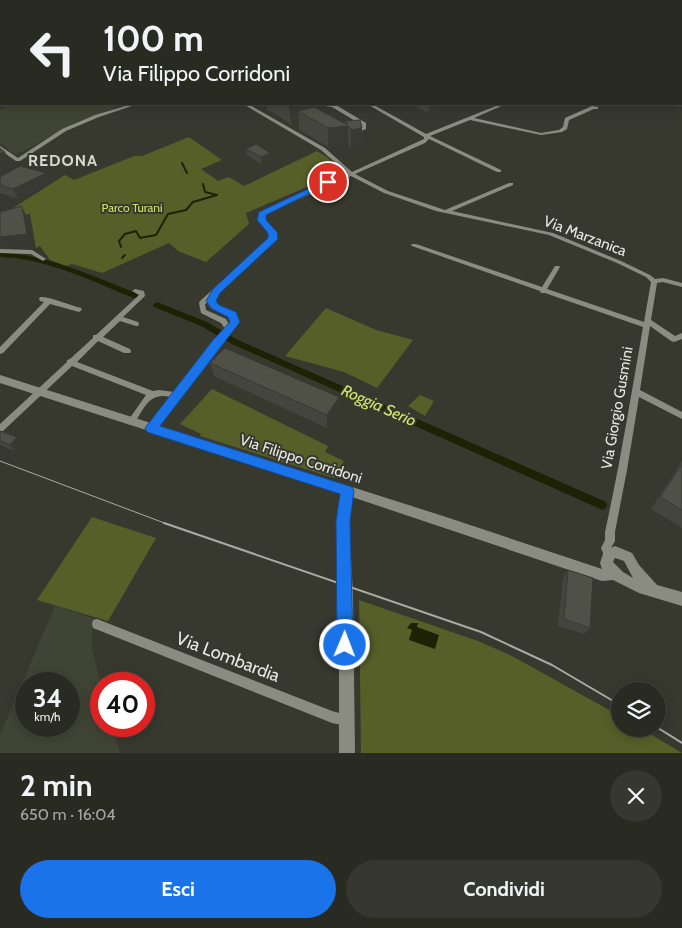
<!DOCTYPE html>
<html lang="it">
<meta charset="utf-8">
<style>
:root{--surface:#292b23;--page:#353730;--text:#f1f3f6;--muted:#a5a7a6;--line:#454741;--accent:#1a73e8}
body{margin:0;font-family:Cabin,sans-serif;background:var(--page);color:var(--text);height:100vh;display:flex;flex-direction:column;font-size:19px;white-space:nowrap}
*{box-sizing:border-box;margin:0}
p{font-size:16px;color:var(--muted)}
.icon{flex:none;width:28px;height:28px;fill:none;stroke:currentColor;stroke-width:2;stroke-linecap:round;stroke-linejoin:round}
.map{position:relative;height:753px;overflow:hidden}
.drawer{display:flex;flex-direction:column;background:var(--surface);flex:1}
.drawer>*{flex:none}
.top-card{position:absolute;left:0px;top:0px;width:682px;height:105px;box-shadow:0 2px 12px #0003,0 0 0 1px var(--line);background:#292b23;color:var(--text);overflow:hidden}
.buttons{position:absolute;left:611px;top:682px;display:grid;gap:10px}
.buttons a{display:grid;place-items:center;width:55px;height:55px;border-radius:50%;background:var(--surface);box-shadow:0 2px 12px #0003,0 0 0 1px var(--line);font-size:25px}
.speed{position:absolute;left:15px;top:672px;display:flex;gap:10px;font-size:25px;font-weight:700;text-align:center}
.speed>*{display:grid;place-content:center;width:65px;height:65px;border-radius:50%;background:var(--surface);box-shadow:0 2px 12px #0003,0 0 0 1px var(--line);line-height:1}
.speed small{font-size:12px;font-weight:400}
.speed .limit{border:8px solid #d22;background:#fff;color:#111}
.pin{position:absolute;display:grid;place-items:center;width:42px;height:42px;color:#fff;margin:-21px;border:2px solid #fff;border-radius:50%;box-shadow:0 1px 5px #0007}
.me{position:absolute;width:55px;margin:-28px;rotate:1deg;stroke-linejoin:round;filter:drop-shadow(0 0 4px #0008)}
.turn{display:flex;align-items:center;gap:18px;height:105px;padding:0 20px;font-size:22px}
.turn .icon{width:65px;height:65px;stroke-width:2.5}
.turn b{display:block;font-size:35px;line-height:42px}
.round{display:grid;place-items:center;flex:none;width:52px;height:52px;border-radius:26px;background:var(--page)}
.overview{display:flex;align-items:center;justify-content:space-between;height:85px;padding:0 20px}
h1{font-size:30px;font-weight:700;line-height:38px}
.button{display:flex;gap:10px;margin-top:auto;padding:10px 20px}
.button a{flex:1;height:58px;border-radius:30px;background:var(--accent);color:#fff;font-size:20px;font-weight:700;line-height:58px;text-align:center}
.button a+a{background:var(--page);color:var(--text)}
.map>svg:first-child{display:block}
</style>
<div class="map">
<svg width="682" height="753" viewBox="0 0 682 753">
<rect width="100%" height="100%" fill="#37392f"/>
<path fill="#404434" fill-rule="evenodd" d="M0,94L1,104H111L115,108L78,121L22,152L14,154L0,142V110L6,108L0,103Z
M55,606L92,618V649L101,684V726H112L120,753H0V735ZM26,684H69V726H26Z"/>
<path fill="#565f28" d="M189,137L222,160L201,169L218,181L229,177L244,186L317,151L328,158L342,172L246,213L249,224L206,262L178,251L169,243L102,273L72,264L66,266L50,260L40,246L36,248L30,214L15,216L13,208L65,175L74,180L134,156H142Z
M326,308L376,330L413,340L377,388L344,372L285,356Z
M212,389L328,446L325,452L344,461L334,478L200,436L201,434L180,424Z
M420,395L434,401L425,416L408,406Z
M92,517L156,538L108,621L37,600Z
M359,600L478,641L512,656L620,716V729H642L682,753H361Z"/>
<path fill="#1d2204" d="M411,623H418L417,627L439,635L435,649L409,640L412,630L407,628Z"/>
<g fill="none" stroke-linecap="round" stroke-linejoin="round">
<path stroke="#1d2204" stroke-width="2" d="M182,163L187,173
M121,247L119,241L125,234L136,231L140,238L156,235L168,214L186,210L193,202L217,195L205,192L203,184
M122,258L125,255"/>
<path fill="#1d2204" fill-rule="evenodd" d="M0,253C45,253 97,278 139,294L140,296L139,298H133C93,281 44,258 0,257Z
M157,302L207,322L238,340L606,502L607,505L606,508L602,510L598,508L232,344L201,326L154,307L153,305Z"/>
<path fill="#8a8c81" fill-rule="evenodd" d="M275,0H279L280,1H276Z
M132,104H138L99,117L66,131L20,161H16L0,150V146L18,158L62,129L95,115Z
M243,104H248L325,148L352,172L424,139V137L367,104H372L426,134L501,104H506L474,118L541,133L559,130L563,127L565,118L592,106L598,107V109H594L569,120L567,129L562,132L541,135L470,120L430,136L501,170V172H497L429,139L425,143L355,174L388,191L445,210L509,183H513V185L452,211L553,233L621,261L650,275L655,279L663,278L682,283V287L663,282L657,283L651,320L675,336L682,333V339L674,342L671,341L650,326L640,390L682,412V419L639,397L627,470L615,532V541L611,548L613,555L611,558L608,559L605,558L601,548L605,540V532C620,464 631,396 643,327L545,293H541L540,291L412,246L411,245L412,244H416L542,287L555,266H559L560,267L547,289L644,322L651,282L646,277L617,263L549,235L436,211L384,193L351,176L265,214L264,220L276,232V239L219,292V293L214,301L215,304L235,313L238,322L220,344L154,430L151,431L148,430L147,428L170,397C149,392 144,409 134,424L131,425L128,424L127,422L146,395L72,366L3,431L0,432V424L67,362V360L70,359L93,338V335H96L139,295L132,291L135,289L144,291L145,296L123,317L138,322L139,324L138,326H136L120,321L103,337L130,349L131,351L130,353H124L98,341L77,362L153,391L159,390L174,392L214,340L225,329L221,323L201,313L199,303L200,301L270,238V232L258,220L260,212L347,173L321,150ZM208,302L210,307L230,316L231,322L229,324L226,319L206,310L205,304Z
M316,104H333L336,105L366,123V129L356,133H352V131L362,128V125L332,107L318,105Z
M0,249L32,250L46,259L43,261L31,254L0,253Z
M40,297C52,297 69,305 81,308L82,310L79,312L50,304L3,353L0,354V347L44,302L40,301L39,299Z
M97,619L332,711L350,716L352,720L350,724L346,726L332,723L93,628L92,624L93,620Z"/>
<path fill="#8a8c81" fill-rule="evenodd" d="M0,375L443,516L602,569L600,563L604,551L615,546L632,553L639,565L657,585L682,592V606L639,593L613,580L602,581L352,497L349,521L353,595L355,753H339V595L337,521L341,493L0,383ZM615,558L624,561L633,578L623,572L613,562Z"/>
<path fill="#99a469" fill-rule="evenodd" d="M36,0H42V1H36Z"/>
<path stroke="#aaaca4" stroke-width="1" d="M0,461L167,524"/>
<path stroke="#aaaca4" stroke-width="2" d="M164,523L481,632L552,665L620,705
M658,728L682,743"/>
</g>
<path fill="#44463d" d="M266,104H304L305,109L345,124V121L362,147L351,149L348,144L328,147L299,129V122L291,125L278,115L267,110Z
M417,104H452L428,113L417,107Z
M246,149L271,159L261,164L247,155Z
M0,176V177L50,183L18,199L0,193Z
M210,363L339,397V410L327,428L214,376Z
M0,431L21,444L14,451L0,445Z
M682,461V528L651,509Z
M568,570L590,628L584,634L558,626L563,578Z"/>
<path fill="#373932" d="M0,70H1V80H0Z
M296,104H304L305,115L298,111L299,122L291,125L289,106Z
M430,104H452L428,113Z
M348,126V144L328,147V128Z
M362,128V147L351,149V130Z
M5,152L9,161L0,165V154Z
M270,153L271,159L261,164V157Z
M46,173L50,183L18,199L13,189Z
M22,206L26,216L32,244L0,248V237Z
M0,255L3,262L0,267Z
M339,397V410L327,428V415Z
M17,437L21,444L14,451L10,445Z"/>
<path fill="#4f5147" stroke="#373932" d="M1,49V70H0V50Z
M286,104H299L289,106Z
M314,107L348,125L345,121L360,120L362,128L351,130L348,126L328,128L298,111Z
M256,144L270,153L261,157L246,149Z
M0,148L5,152L0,154Z
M20,166L46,173L13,189L0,185V177Z
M22,206L27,234L0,237V212Z
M225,348L339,397L327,415L210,363Z
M0,431L17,437L10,445L0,441Z
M682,464V510L660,497Z
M568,570L593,578L590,628L564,619Z"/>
<path fill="#1a73e8" stroke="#114b97" d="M325,181L332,182L266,215V220L277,232L278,239L220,293L216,301L219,305L236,312L240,322L160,426L352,487L354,491L350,521L353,645L351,651L345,653L340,651L337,645L336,521L340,494L147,432L145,428L213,340L230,322L228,317L212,309L206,301L213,289L268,238V233L257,220L259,212Z"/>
<g text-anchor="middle" stroke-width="4" stroke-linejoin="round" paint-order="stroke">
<g font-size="12" fill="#cde263" stroke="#37392f">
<text x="132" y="212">Parco Turani</text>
</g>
<g font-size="15" fill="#e7e9e3" stroke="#37392f">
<text transform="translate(585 236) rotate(21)" y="5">Via Marzanica</text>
<text transform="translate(617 408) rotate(-80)" y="5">Via Giorgio Gusmini</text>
<text transform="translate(301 459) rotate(18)" y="5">Via Filippo Corridoni</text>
</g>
<g font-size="16" font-weight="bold" letter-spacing="1" fill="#d6d9cd" stroke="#37392f">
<text x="63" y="166">REDONA</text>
</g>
<g font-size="16" font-style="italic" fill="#d3e86a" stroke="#37392f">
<text transform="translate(379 405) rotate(24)" y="6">Roggia Serio</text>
</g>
<g font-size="18" fill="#e7e9e3" stroke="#37392f">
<text transform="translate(228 657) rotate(21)" y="6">Via Lombardia</text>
</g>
</g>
</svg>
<div class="buttons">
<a><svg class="icon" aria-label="layers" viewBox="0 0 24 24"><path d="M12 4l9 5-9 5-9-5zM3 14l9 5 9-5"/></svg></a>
</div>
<div class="speed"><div>34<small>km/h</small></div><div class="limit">40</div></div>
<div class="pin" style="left:328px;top:182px;background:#d93025"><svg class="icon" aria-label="arrive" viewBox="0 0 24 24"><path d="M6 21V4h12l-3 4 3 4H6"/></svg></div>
<svg class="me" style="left:345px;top:645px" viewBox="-20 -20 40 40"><circle r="17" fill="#1a73e8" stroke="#fff" stroke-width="3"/><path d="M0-11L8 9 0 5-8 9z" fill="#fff"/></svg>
<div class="top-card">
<div class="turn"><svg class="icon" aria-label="left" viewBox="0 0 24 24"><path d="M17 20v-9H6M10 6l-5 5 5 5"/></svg><div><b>100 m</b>Via Filippo Corridoni</div></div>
</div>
</div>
<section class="drawer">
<div class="overview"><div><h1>2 min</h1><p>650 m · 16:04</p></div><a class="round"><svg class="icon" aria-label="close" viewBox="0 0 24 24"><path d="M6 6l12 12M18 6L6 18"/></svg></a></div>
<div class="button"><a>Esci</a><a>Condividi</a></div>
</section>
